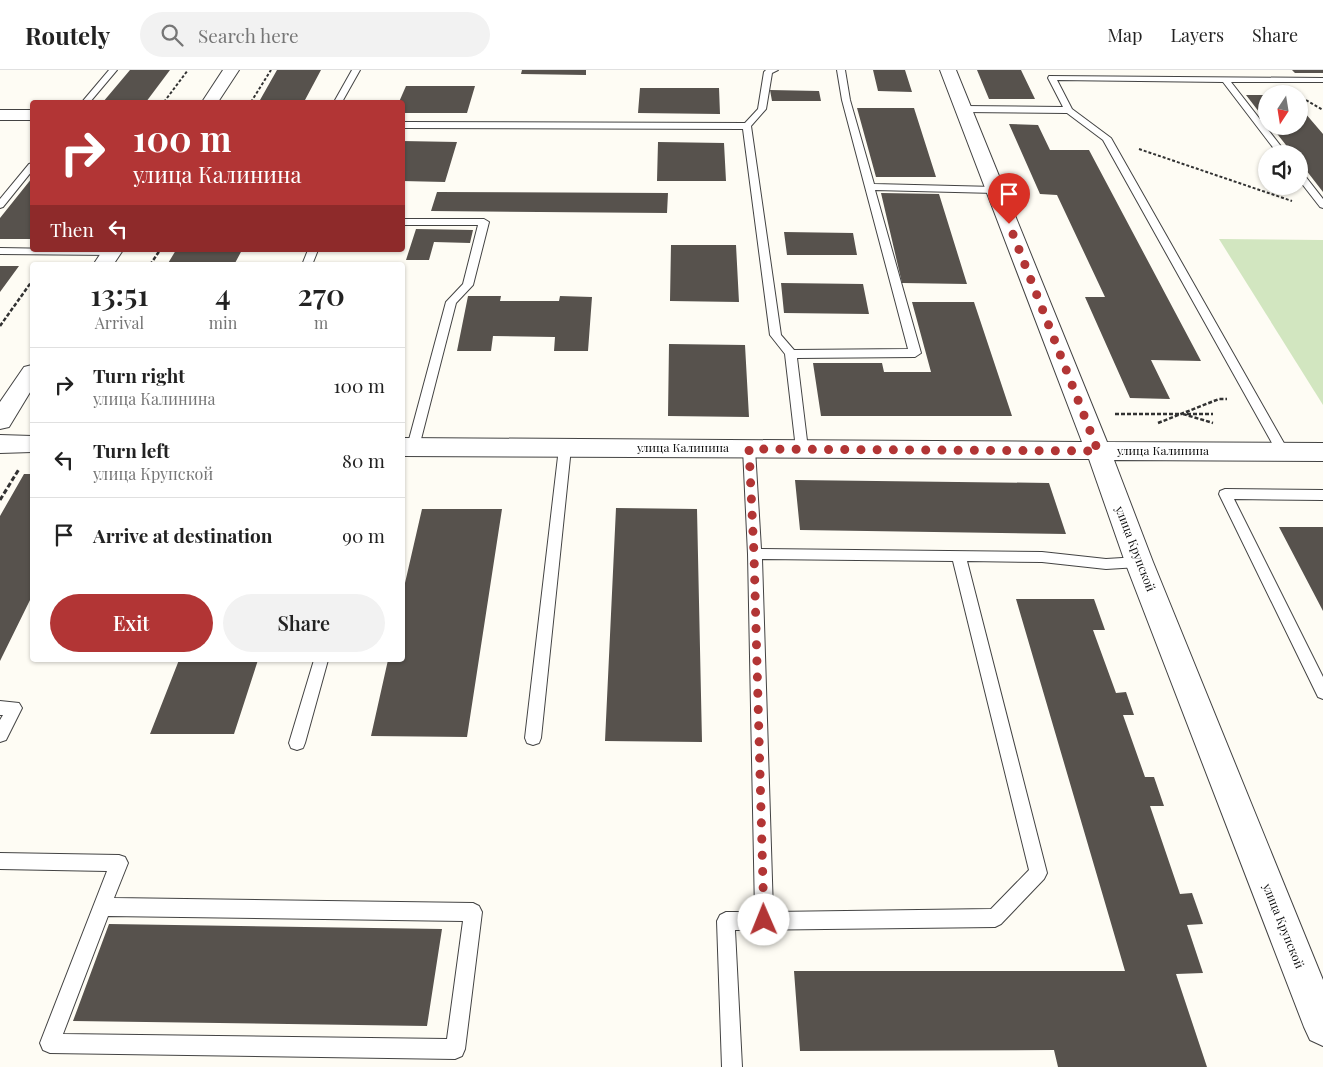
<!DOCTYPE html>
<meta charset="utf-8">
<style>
:root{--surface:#fff;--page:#f2f2f2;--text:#222;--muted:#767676;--line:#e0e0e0;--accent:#b23535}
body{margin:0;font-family:"Playfair Display",serif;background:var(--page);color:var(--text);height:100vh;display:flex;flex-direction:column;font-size:19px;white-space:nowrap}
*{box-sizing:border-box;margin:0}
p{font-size:16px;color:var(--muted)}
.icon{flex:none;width:28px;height:28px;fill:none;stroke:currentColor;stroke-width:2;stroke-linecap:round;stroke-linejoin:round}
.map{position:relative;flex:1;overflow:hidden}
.side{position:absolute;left:30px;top:192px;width:375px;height:400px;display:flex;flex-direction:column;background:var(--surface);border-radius:5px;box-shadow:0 1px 4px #0004}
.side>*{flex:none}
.guide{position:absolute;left:30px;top:30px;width:375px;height:152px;border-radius:5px;box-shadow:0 1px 4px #0004;background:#b23535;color:#fff;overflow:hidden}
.needle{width:32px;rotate:192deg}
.fabs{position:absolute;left:1258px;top:15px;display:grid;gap:10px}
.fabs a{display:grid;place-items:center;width:50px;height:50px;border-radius:50%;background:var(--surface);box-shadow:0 1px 4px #0004;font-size:25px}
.pin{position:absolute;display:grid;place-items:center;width:42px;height:42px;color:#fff;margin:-51px -21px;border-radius:50% 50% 50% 0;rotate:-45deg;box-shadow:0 0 5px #0007}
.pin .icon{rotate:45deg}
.me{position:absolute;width:55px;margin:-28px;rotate:359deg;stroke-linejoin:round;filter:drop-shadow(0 0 4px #0008)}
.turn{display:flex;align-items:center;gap:18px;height:105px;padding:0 20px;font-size:22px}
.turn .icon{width:65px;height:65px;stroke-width:2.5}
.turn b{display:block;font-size:35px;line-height:42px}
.then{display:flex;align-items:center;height:48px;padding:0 20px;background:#0003;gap:10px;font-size:19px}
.eta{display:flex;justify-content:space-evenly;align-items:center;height:85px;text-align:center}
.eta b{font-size:30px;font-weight:600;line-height:35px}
.action{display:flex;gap:10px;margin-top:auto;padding:10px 20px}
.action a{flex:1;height:58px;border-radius:30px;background:var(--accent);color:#fff;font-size:20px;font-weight:600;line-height:58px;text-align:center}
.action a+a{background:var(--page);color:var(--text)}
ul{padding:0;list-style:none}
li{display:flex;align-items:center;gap:15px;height:75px;padding:0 20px;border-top:1px solid var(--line)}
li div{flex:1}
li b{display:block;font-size:19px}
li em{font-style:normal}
header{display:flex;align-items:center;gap:30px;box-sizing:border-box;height:70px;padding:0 25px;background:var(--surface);border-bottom:1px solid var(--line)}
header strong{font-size:24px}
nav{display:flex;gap:28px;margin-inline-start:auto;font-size:18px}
.search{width:350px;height:45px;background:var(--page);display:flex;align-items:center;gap:12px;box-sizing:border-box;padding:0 18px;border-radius:28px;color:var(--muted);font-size:19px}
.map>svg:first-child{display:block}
</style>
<header>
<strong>Routely</strong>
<div class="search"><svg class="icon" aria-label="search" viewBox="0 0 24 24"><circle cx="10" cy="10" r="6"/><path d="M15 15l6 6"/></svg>Search here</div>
<nav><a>Map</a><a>Layers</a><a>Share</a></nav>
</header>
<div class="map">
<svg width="1323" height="997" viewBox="0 0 1323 997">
<rect width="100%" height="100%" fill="#fefcf4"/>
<path fill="#d2e6c0" d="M1219,169L1323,170V335Z"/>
<path fill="#57524d" d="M130,0H170L146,32H103Z
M277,0H321L305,30H260Z
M522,0H586V5L521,4Z
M873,0H905L912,22L878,21Z
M977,0H1021L1035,29H989Z
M1292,0H1323V3H1295Z
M406,16H475L467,43H402V32H399Z
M640,18H719L720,44L638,43Z
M770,20L819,21L821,31H772Z
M1246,25H1266V51Z
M1299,36L1323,64V122L1299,91V84H1293L1271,56H1299Z
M857,38H914L936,107H876Z
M1009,54L1038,55L1050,80H1089L1201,291L1151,290L1170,329L1130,328L1085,227H1105L1057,125L1040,124Z
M402,71L457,72L445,112L402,111Z
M658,72L724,73L726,111H657Z
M32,108V169H0V148Z
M437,122L668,123L667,143L431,141Z
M881,123L939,124L967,214L902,213Z
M416,159L473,160L470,173L434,172L429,190H406Z
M784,162L853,163L857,185H787Z
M671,175H736L739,232L670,231Z
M176,180H242L234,195H167Z
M0,196H19L0,222Z
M781,213L863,214L869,244L784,243Z
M468,226H501L500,231H559L560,226L592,227L588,281H554L555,267L493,266L491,281H457Z
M912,232H974L1012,346H821L813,293H882L884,302H931Z
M669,274L745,275L749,347L668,346Z
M24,404H32V526L0,591V446Z
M795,410L1049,413L1066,464L800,460Z
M616,438L697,439L702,672L605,671Z
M422,439H502L467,667L371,666L388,590H402V526Z
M1279,457H1323V541Z
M1016,529H1094L1105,560H1093L1116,623L1126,622L1134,645H1123L1145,707H1154L1164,736H1150L1180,824L1192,823L1203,854L1187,855L1203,903L1176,904L1207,997H1058L1054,980L800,981L794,901H1125Z
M179,590H258L234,664H150Z
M109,854L442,859L427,956L73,951Z"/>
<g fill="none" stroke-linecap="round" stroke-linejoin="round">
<g stroke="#434343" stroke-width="2">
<path id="lane" d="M109,0H117L90,32H82Z
M352,0H360L342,32H334Z
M766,0H778L772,3L766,39L751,56L781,265L794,280L908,279L842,30L837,0H845L850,30L874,114L995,117L1000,120L995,123L875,120L921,283L915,287L797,288L808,379L802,383L796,379L785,284L770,265L743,59L402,58V52L745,53L758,39L764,2Z
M1049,6L1323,8V12H1231L1287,84H1278L1223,12L1057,10L1072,39L1111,68L1289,382L1287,385L1283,386L1277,382L1103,70L1067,43L964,42L960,39L964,36L1063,37L1048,8Z
M32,93V101L3,137L0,138V129L29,94Z
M1299,101L1302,102L1323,129V138L1320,137L1299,110Z
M402,149H484L489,152L473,215L456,233L419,377L413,381L407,377L446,232L463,214L478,155H402Z
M0,178L116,180L117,182L112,185L0,184Z
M308,180H318L312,195H302Z
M565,374L571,378L541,668L539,673L533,675L527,673L525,668L559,378Z
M749,375L755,379L761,479L1042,482L1106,489L1139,487L1144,488L1146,492L1144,496L1139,497L1106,499L1042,492L967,491L1047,803L1044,809L1001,854L995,857L735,860L742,997H722L717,851L720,845L726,842H755L748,484L743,379ZM762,489L953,491L1029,800L991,839L773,842Z
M1225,419L1323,420V430L1234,429L1323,607V629L1318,627L1219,424L1220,421Z
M314,590H328L305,673L303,678L297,680L291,678L289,673Z
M0,631L19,633L22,638L6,670L0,672V650L3,645H0Z
M0,783L119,785L125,787L128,793L114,828L473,833L479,836L482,842L465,979L462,986L455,989L50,983L43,980L40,973L107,801L0,799ZM108,846L463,851L447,969L63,964Z"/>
</g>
<g stroke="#434343" stroke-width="2">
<path id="street" d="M223,0H239L218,32H202Z
M940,0H956L1107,372L1323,373V391L1114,390L1153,492L1323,910V976L1310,970L1304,957L1125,492L1089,389L402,386V368L1082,372Z
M0,40H32V50H0Z
M103,180H123L113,195H93Z
M32,295V319L9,357L0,359V332L24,297Z
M0,365L32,366V382L0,383Z"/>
</g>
<path stroke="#323232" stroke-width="2" stroke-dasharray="3 2" stroke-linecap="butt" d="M1306,30L1323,40
M164,32L188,0
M251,32L271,0
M1139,79L1292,131"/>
<path stroke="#323232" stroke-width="2.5" stroke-dasharray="4 2" stroke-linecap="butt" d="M150,195L160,180
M0,256L32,211
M1115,344H1179
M1183,344L1213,353
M1187,344H1213
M1158,353L1219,329H1227"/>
<path stroke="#323232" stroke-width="3" stroke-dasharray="5 2.5" stroke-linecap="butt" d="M0,430L19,399"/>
<use href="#lane" fill="#fff" fill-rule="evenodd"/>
<use href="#street" fill="#fff" fill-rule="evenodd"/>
</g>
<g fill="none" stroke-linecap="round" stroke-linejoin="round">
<path stroke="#b23535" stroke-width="9" stroke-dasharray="0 16.2" d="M764,850L754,484L749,379L1098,381L1009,154"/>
</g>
<g text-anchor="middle" stroke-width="5" stroke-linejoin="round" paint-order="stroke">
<g font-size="12" fill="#101010" stroke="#fff">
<text x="683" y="382">улица Калинина</text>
<text x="1163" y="385">улица Калинина</text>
<text transform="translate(1135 479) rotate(69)" y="4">улица Крупской</text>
<text transform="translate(1283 856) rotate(68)" y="4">улица Крупской</text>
</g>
</g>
</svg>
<div class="fabs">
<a><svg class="needle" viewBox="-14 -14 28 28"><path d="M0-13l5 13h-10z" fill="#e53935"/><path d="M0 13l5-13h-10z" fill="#767676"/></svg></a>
<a><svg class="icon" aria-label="sound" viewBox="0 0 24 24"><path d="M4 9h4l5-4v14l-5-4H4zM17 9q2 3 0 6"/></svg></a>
</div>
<div class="pin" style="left:1009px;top:154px;background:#d93025"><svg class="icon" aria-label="arrive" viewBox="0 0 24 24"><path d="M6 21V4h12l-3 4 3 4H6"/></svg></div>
<svg class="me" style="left:764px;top:850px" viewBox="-20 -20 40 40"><circle r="19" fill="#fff"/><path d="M0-13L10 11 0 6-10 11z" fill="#b23535"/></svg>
<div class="guide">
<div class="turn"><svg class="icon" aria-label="right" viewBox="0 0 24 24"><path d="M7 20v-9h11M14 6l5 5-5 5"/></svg><div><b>100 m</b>улица Калинина</div></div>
<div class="then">Then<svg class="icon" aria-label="left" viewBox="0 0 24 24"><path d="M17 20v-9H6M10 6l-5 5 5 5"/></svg></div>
</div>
<section class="side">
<div class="eta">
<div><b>13:51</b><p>Arrival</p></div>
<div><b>4</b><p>min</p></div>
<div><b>270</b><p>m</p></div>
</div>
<ul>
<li><svg class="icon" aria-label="right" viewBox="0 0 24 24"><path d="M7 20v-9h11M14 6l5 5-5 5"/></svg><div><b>Turn right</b><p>улица Калинина</p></div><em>100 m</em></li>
<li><svg class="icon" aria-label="left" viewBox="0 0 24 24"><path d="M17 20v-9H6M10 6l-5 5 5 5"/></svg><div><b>Turn left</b><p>улица Крупской</p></div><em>80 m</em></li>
<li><svg class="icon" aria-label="arrive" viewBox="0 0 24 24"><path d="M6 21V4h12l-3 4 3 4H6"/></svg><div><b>Arrive at destination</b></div><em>90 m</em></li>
</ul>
<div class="action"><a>Exit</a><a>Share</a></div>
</section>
</div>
